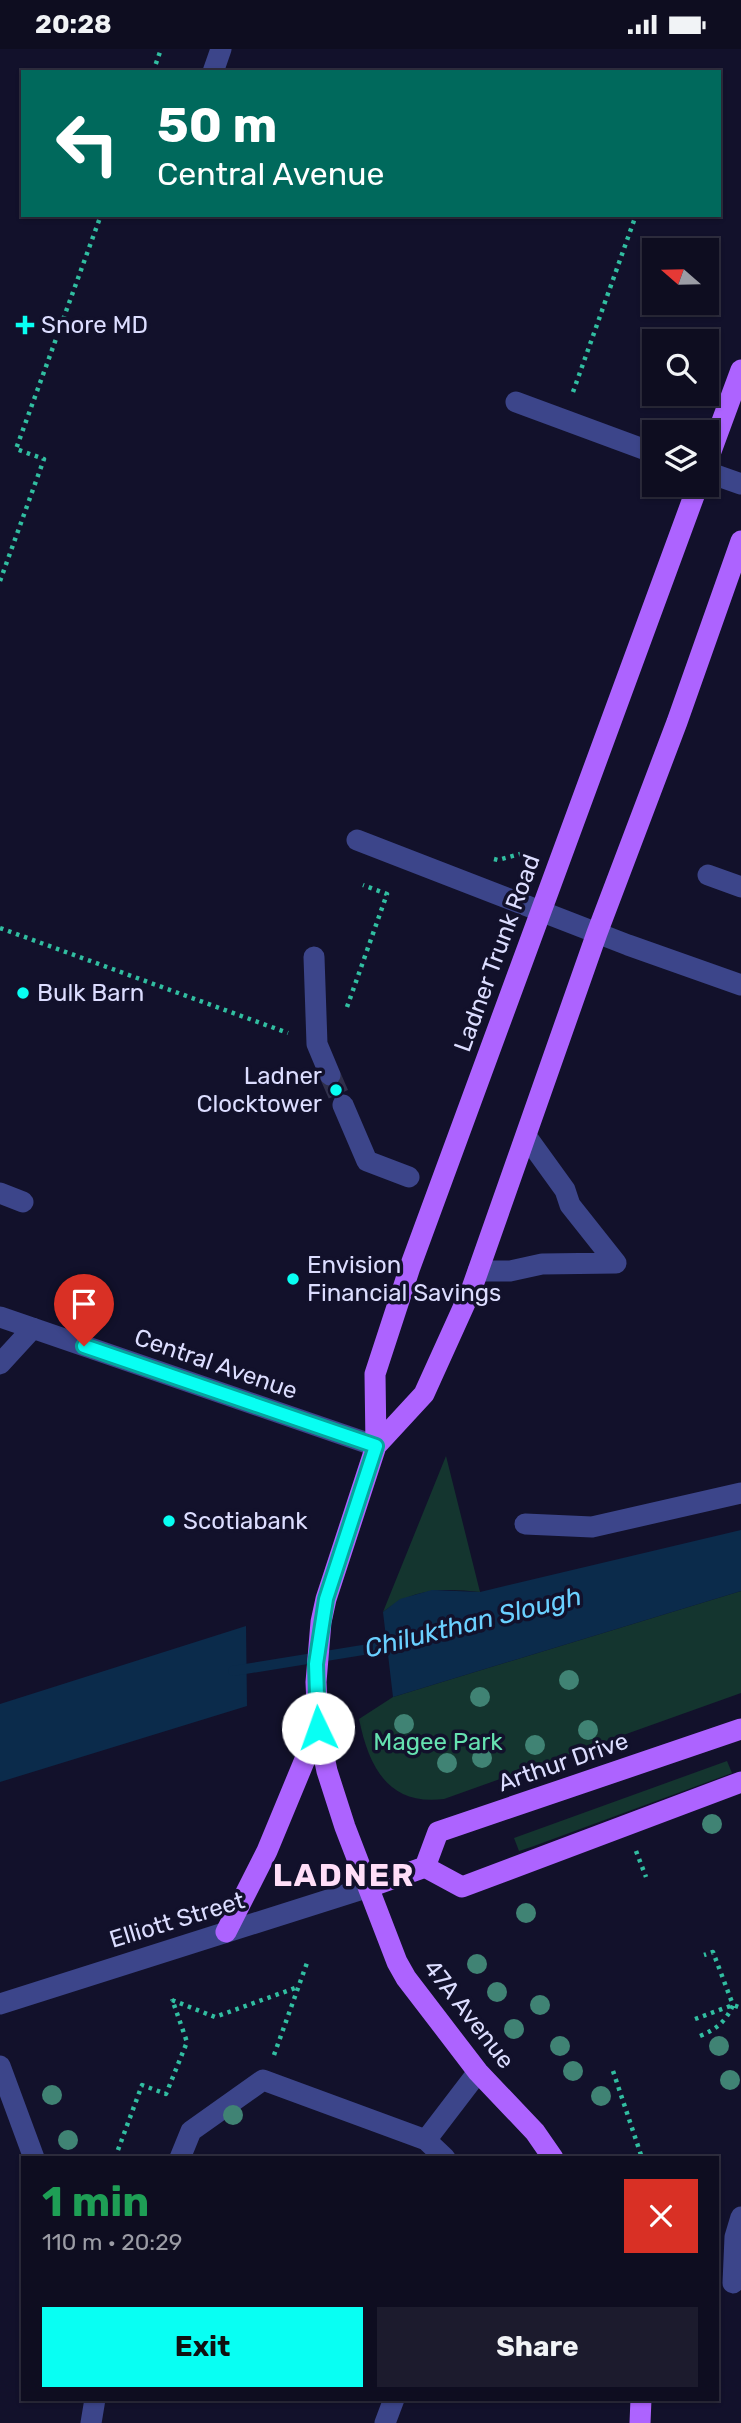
<!DOCTYPE html>
<meta charset="utf-8">
<style>
:root{--surface:#0e0d20;--page:#1c1b2d;--text:#f1f3f6;--muted:#9b9ca5;--line:#2e2d3e;--accent:#08fff3}
body{margin:0;font-family:Rubik,sans-serif;background:var(--page);color:var(--text);height:100vh;display:flex;flex-direction:column;font-size:26px;white-space:nowrap}
*{box-sizing:border-box;margin:0}
p{font-size:23px;color:var(--muted)}
.icon{flex:none;width:38px;height:38px;fill:none;stroke:currentColor;stroke-width:2;stroke-linecap:round;stroke-linejoin:round}
.map{position:relative;flex:1;overflow:hidden}
.side{position:absolute;left:21px;top:2107px;width:698px;height:245px;display:flex;flex-direction:column;background:var(--surface);border-radius:0px;box-shadow:0 2px 5px #0004,0 0 0 2px var(--line)}
.side>*{flex:none}
.top-card{position:absolute;left:21px;top:21px;width:700px;height:147px;border-radius:0px;box-shadow:0 2px 5px #0004,0 0 0 2px var(--line);background:#00695c;color:#fff;overflow:hidden}
.needle{width:46px;rotate:290deg}
.tools{position:absolute;left:642px;top:189px;display:grid;gap:14px}
.tools a{display:grid;place-items:center;width:77px;height:77px;border-radius:0px;background:var(--surface);box-shadow:0 2px 5px #0004,0 0 0 2px var(--line);font-size:35px}
.pin{position:absolute;display:grid;place-items:center;width:60px;height:60px;color:#fff;margin:-72px -30px;border-radius:50% 50% 50% 0;rotate:-45deg;box-shadow:0 0 7px #0007}
.pin .icon{rotate:45deg}
.me{position:absolute;width:77px;margin:-38px;rotate:357deg;stroke-linejoin:round;filter:drop-shadow(0 0 5px #0008)}
.turn{display:flex;align-items:center;gap:24px;height:147px;padding:0 21px;font-size:32px}
.turn .icon{width:91px;height:91px;stroke-width:2.5}
.turn b{display:block;font-size:49px;line-height:60px}
.round{display:grid;place-items:center;flex:none;width:74px;height:74px;border-radius:0px;background:var(--page)}
.overview{display:flex;align-items:center;justify-content:space-between;height:119px;padding:0 21px}
h1{font-size:42px;font-weight:700;line-height:52px;color:#1e9e55}
.cta{display:flex;gap:14px;margin-top:auto;padding:14px 21px}
.cta a{flex:1;height:80px;border-radius:0px;background:var(--accent);color:#111;font-size:28px;font-weight:700;line-height:80px;text-align:center}
.cta a+a{background:var(--page);color:var(--text)}
.status{display:flex;justify-content:space-between;align-items:center;height:49px;padding:0 35px;background:var(--surface);direction:ltr}
.status svg{height:19px;fill:currentColor}
.map>svg:first-child{display:block}
</style>
<div class="status"><b>20:28</b><svg viewBox="0 0 49 12"><path d="M0 12V9h3v3zM5 12V6h3v6zM10 12V3h3v9zM15 12V0h3v12zM26 1h20v11H26zM47 4h2v5h-2z"/></svg></div>
<div class="map">
<svg width="741" height="2374" viewBox="0 0 741 2374">
<rect width="100%" height="100%" fill="#12112b"/>
<path fill="#14352f" d="M446,1407L480,1543C442,1539 414,1539 383,1563Z
M741,1542V1644L444,1750C388,1757 369,1718 359,1670L393,1648Z
M727,1712L732,1724L534,1797L519,1802L514,1789Z"/>
<path fill="#0b2b4b" d="M741,1481V1542L393,1648L383,1563L400,1550L432,1541L480,1543Z
M246,1577L247,1657L0,1733V1655Z"/>
<g fill="none" stroke-linecap="round" stroke-linejoin="round">
<path stroke="#0b2b4b" stroke-width="10" d="M233,1622L400,1595"/>
<path stroke="#30304b" stroke-width="21" stroke-dasharray="21 10" stroke-linecap="butt" d="M330,1026L343,1056"/>
<path stroke="#31bea1" stroke-width="4.5" stroke-dasharray="3.5 5" stroke-linecap="butt" d="M153,23L161,0
M573,343L636,166
M0,532L44,410L16,400L101,166
M494,810L498,811L520,805
M0,879L288,984
M347,958L387,845L363,836
M636,1802L646,1828
M172,1951L215,1968L298,1938
M695,1970L733,1956L741,1959
M700,1987C717,1980 726,1972 733,1956L713,1903L704,1906
M274,2006L308,1911
M613,2022L642,2109
M115,2109L142,2036L166,2045L187,1993L172,1950"/>
<path stroke="#3c458a" stroke-width="21" d="M213,23L221,0
M516,353L654,404
M707,423L741,435
M357,791L628,896L741,936
M708,826L741,838
M314,908L317,995L330,1026
M343,1056L367,1112L409,1128
M526,1087L565,1141L570,1156L616,1214
M0,1144L23,1153
M478,1222H510L542,1215L616,1214
M0,1268L376,1397
M0,1315L33,1279
M525,1475L592,1478L741,1444
M0,1955L369,1838
M0,2017L34,2109
M426,2091L445,2109
M180,2109L191,2082L263,2031L426,2091L478,2023
M733,2234L735,2188L741,2168
M91,2374L95,2350
M385,2374L394,2350"/>
<path stroke="#ad63ff" stroke-width="21" d="M707,413L741,321
M376,1397L424,1345L472,1239L597,884L677,673L741,492
M425,1818L462,1838L741,1733
M369,1838L425,1818L438,1783L741,1680
M226,1883L267,1802L318,1679
M553,2109L535,2083L478,2023L406,1929L397,1913L345,1778L327,1722L318,1679L316,1633L321,1573L326,1550L376,1397L375,1325L410,1218L698,436
M640,2374L641,2350"/>
</g>
<g fill="#408374">
<circle cx="569" cy="1631" r="10"/>
<circle cx="480" cy="1648" r="10"/>
<circle cx="404" cy="1675" r="10"/>
<circle cx="588" cy="1681" r="10"/>
<circle cx="535" cy="1696" r="10"/>
<circle cx="482" cy="1709" r="10"/>
<circle cx="447" cy="1714" r="10"/>
<circle cx="712" cy="1775" r="10"/>
<circle cx="526" cy="1864" r="10"/>
<circle cx="477" cy="1915" r="10"/>
<circle cx="497" cy="1943" r="10"/>
<circle cx="540" cy="1956" r="10"/>
<circle cx="514" cy="1980" r="10"/>
<circle cx="560" cy="1997" r="10"/>
<circle cx="719" cy="1997" r="10"/>
<circle cx="573" cy="2022" r="10"/>
<circle cx="730" cy="2031" r="10"/>
<circle cx="52" cy="2046" r="10"/>
<circle cx="601" cy="2047" r="10"/>
<circle cx="233" cy="2066" r="10"/>
<circle cx="68" cy="2091" r="10"/>
</g>
<g fill="none" stroke-linecap="round" stroke-linejoin="round">
<g stroke="#05a69e" stroke-width="18">
<path id="route" d="M84,1297L376,1397L326,1550L316,1615L318,1679"/>
</g>
<use href="#route" stroke="#08fff3" stroke-width="12"/>
</g>
<g fill="#08fff3" stroke="#12112b" stroke-width="2.5">
<path d="M21.5 265.5h7v7h7v7h-7v7h-7v-7h-7v-7h7z"/>
<circle cx="23" cy="944" r="7"/>
<circle cx="336" cy="1041" r="7"/>
<circle cx="293" cy="1230" r="7"/>
<circle cx="169" cy="1472" r="7"/>
</g>
<g text-anchor="middle" stroke-width="7" stroke-linejoin="round" paint-order="stroke">
<g font-size="24" fill="#dcddff" stroke="#12112b" text-anchor="start">
<text x="41" y="284">Snore MD</text>
<text x="37" y="952">Bulk Barn</text>
<text x="322" y="1035" text-anchor="end">Ladner<tspan x="322" dy="28">Clocktower</tspan></text>
<text x="307" y="1224">Envision<tspan x="307" dy="28">Financial Savings</tspan></text>
<text x="183" y="1480">Scotiabank</text>
</g>
<g font-size="24" fill="#dcddff" stroke="#12112b">
<text transform="translate(497 904) rotate(-70)" y="8">Ladner Trunk Road</text>
<text transform="translate(216 1315) rotate(19)" y="8">Central Avenue</text>
<text transform="translate(563 1713) rotate(-19)" y="8">Arthur Drive</text>
<text transform="translate(177 1871) rotate(-17)" y="8">Elliott Street</text>
<text transform="translate(469 1965) rotate(52)" y="8">47A Avenue</text>
</g>
<g font-size="24" fill="#65e1b0" stroke="#12112b">
<text x="438" y="1701">Magee Park</text>
</g>
<g font-size="26" font-style="italic" fill="#6ad0ff" stroke="#12112b">
<text transform="translate(473 1573) rotate(-14)" y="9">Chilukthan Slough</text>
</g>
<g font-size="32" font-weight="bold" letter-spacing="2" fill="#ffdef8" stroke="#12112b">
<text x="344" y="1837">LADNER</text>
</g>
</g>
</svg>
<div class="tools">
<a><svg class="needle" viewBox="-14 -14 28 28"><path d="M0-13l5 13h-10z" fill="#e53935"/><path d="M0 13l5-13h-10z" fill="#9b9ca5"/></svg></a>
<a><svg class="icon" aria-label="search" viewBox="0 0 24 24"><circle cx="10" cy="10" r="6"/><path d="M15 15l6 6"/></svg></a>
<a><svg class="icon" aria-label="layers" viewBox="0 0 24 24"><path d="M12 4l9 5-9 5-9-5zM3 14l9 5 9-5"/></svg></a>
</div>
<div class="pin" style="left:84px;top:1297px;background:#d93025"><svg class="icon" aria-label="arrive" viewBox="0 0 24 24"><path d="M6 21V4h12l-3 4 3 4H6"/></svg></div>
<svg class="me" style="left:318px;top:1679px" viewBox="-20 -20 40 40"><circle r="19" fill="#fff"/><path d="M0-13L10 11 0 6-10 11z" fill="#08fff3"/></svg>
<div class="top-card">
<div class="turn"><svg class="icon" aria-label="left" viewBox="0 0 24 24"><path d="M17 20v-9H6M10 6l-5 5 5 5"/></svg><div><b>50 m</b>Central Avenue</div></div>
</div>
<section class="side">
<div class="overview"><div><h1>1 min</h1><p>110 m · 20:29</p></div><a class="round" style="background:#d93025;color:#fff"><svg class="icon" aria-label="close" viewBox="0 0 24 24"><path d="M6 6l12 12M18 6L6 18"/></svg></a></div>
<div class="cta"><a>Exit</a><a>Share</a></div>
</section>
</div>
